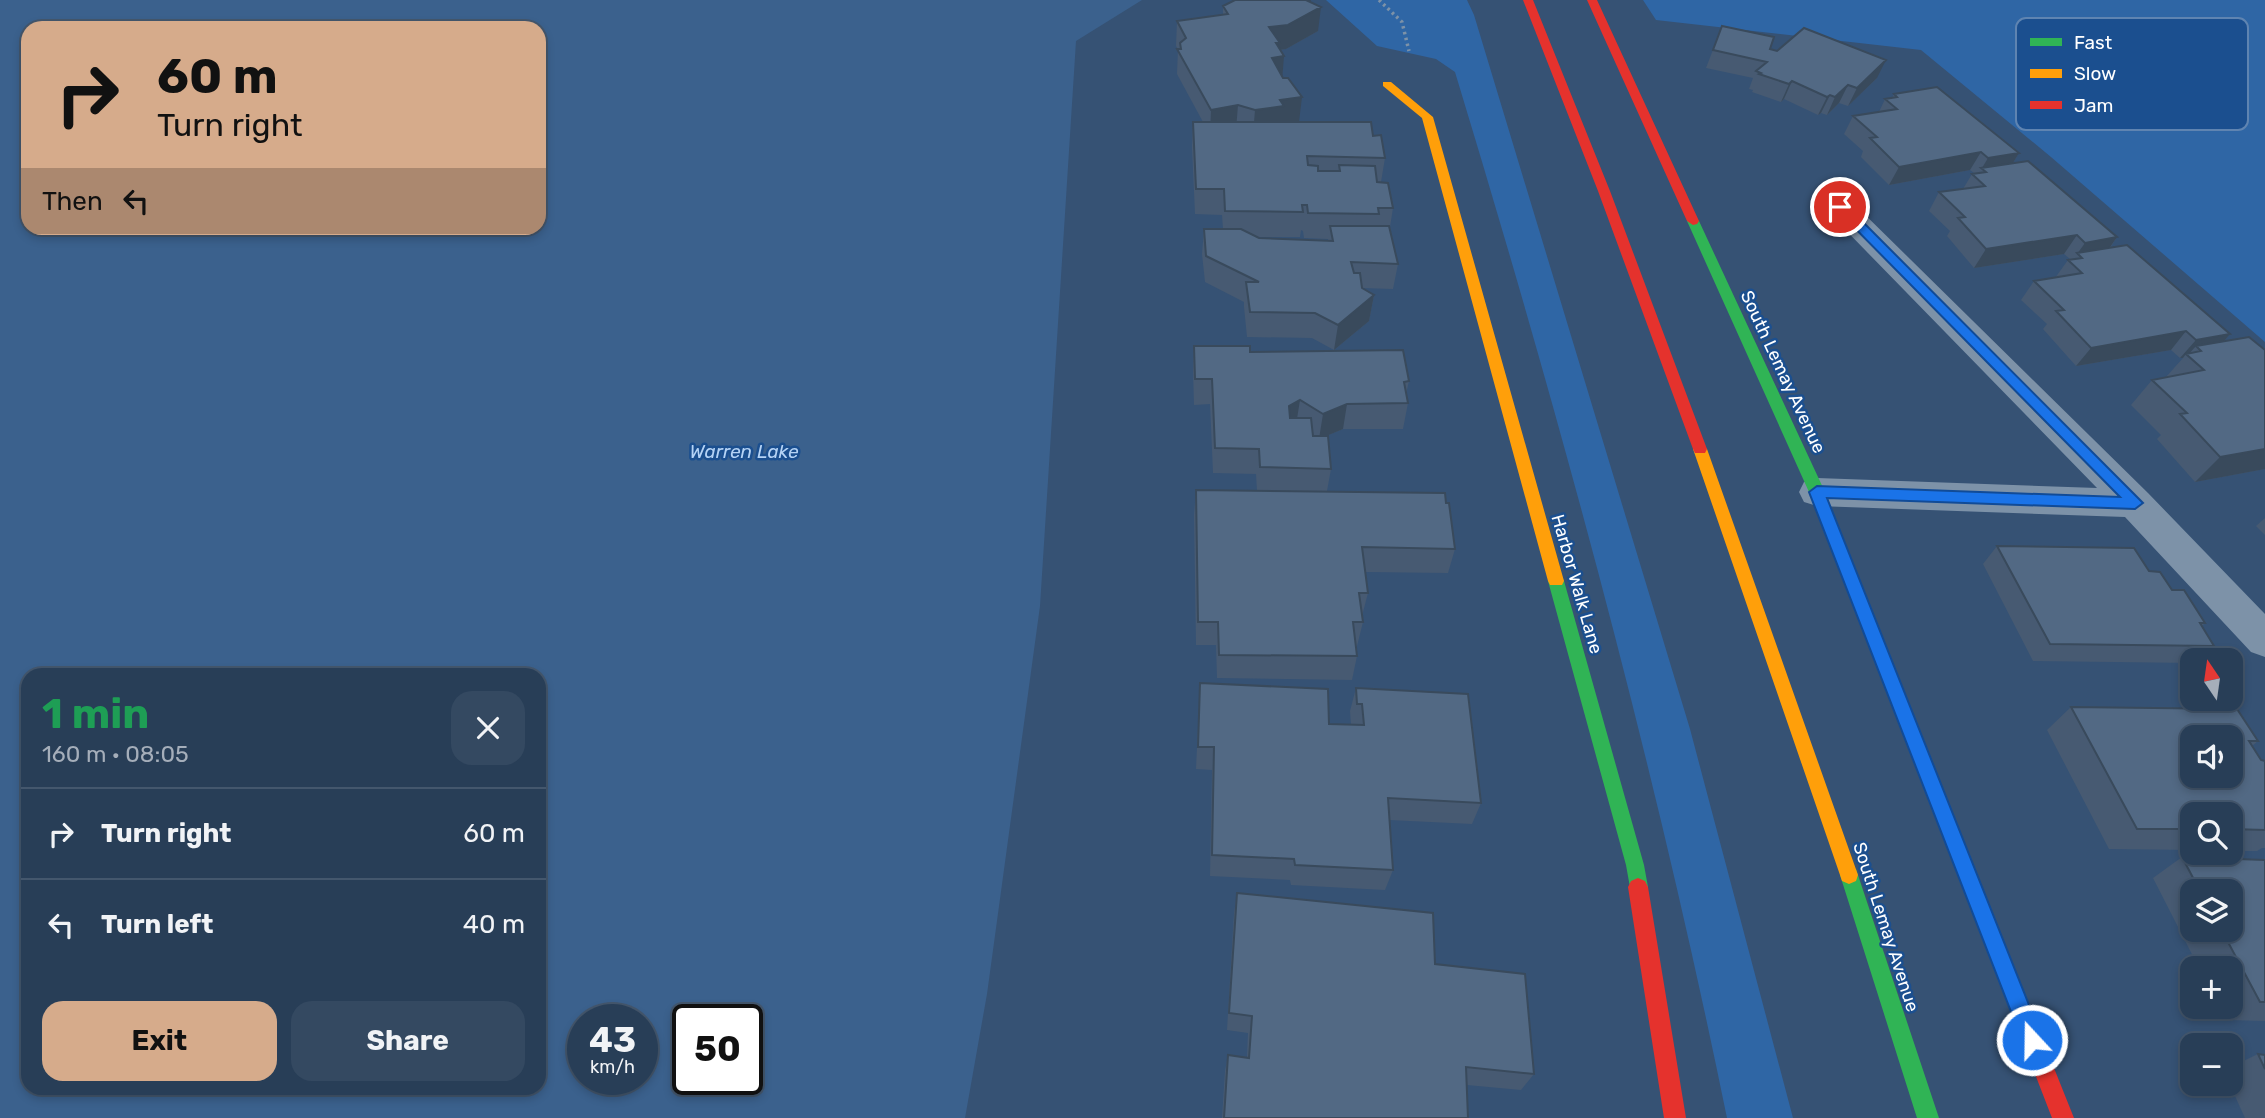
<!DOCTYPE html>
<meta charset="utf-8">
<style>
:root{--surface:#283e57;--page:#344961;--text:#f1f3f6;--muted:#a5aeba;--line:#44576d;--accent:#d6ab8b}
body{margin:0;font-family:Rubik,sans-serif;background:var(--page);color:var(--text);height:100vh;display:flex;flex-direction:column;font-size:26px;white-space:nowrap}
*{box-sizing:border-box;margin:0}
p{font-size:23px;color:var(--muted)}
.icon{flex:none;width:38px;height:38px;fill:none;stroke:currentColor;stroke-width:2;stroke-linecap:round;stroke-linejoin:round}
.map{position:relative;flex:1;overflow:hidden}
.sheet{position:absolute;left:21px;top:668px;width:525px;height:427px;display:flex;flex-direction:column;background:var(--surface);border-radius:21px;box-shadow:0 4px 10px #0003,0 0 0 2px var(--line)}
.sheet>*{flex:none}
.banner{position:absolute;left:21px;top:21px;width:525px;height:214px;border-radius:21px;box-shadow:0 4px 10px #0003,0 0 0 2px var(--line);background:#d6ab8b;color:#111;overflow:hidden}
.needle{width:46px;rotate:347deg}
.tools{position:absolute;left:2180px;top:648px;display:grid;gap:14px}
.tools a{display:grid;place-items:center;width:63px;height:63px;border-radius:14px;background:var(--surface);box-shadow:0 4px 10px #0003,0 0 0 2px var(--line);font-size:35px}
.speed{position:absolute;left:567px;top:1004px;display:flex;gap:14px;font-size:35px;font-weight:700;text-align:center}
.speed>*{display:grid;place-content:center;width:91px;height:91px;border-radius:50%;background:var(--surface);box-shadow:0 4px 10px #0003,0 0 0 2px var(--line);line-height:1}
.speed small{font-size:18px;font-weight:400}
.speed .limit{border:4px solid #111;border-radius:10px;background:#fff;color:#111}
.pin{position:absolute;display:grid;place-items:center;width:60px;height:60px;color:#fff;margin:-30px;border:4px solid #fff;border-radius:50%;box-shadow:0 2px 7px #0007}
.me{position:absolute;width:77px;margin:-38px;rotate:339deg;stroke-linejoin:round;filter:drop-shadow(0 0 5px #0008)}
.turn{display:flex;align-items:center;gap:24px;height:147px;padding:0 21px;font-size:32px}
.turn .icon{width:91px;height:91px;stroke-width:2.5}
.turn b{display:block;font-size:49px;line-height:60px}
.then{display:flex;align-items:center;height:66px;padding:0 21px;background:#0003;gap:14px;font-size:26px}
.round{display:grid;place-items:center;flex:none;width:74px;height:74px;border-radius:21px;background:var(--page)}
.summary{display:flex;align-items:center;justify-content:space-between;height:119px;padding:0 21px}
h1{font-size:42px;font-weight:700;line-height:52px;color:#1e9e55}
.action{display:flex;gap:14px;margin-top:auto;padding:14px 21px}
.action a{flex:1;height:80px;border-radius:21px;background:var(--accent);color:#111;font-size:28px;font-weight:700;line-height:80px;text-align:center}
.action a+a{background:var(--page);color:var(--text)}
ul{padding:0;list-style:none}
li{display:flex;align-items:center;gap:21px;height:91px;padding:0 21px;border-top:2px solid var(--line)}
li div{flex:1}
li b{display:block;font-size:26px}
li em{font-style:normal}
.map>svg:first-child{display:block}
</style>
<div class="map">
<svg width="2265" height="1118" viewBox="0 0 2265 1118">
<rect width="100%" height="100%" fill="#365274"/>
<path fill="#2f66a5" d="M1326,0H1467L1474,15L1690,729L1793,1118H1727C1655,765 1560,417 1455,72L1436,59L1377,46Z
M1643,0H2265V342L2051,157L1921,50L1656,20Z"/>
<path fill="#3b618d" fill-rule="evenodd" d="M0,0H1142L1076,41L1040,606L987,994L965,1118H0ZM28,28H539V228H28ZM28,676H539V1088H28ZM642,1020V1080H583V1020ZM688,1020H747V1080H688Z"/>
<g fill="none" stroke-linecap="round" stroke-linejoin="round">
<path stroke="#7d92a8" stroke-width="3.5" stroke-dasharray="2.5 3.5" stroke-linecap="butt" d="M1379,0L1402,22L1409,51"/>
<path fill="#7d92a8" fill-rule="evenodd" d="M1840,198L1851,201L2148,493L2265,614V657L2251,652L2125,517L1817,506L1804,502L1799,492L1804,482L1817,478L2097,488L1829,213L1825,207L1829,201Z"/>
<path fill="#30b455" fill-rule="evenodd" d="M1693,217L1699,221L1825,492L1950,808L1947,814L1941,816L1935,814L1932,808L1809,492L1687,221Z
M1556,575L1562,577L1564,581L1644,865L1648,887L1645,893L1638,896L1631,893L1626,865L1548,581L1550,577Z
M1849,866L1856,869L1939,1118H1917L1840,875L1842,869Z"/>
<path fill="#ff9f0a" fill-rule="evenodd" d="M1383,82H1391L1433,117L1564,581L1562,585H1550L1548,581L1422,118L1383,86Z
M1700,444L1707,449L1858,875L1856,881L1849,884L1842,881L1840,875L1693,449Z"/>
<path fill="#e5322d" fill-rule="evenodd" d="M1523,0H1533L1610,191L1707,449L1705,453H1695L1693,449L1598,191Z
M1587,0H1597L1699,221L1697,224L1693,225L1687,221Z
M1941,800L1947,802L1950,808L2074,1118H2052L1932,808L1935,802Z
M1638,878L1645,881L1648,887L1686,1118H1664L1628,887L1631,881Z"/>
</g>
<path fill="#475a72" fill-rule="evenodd" d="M1310,2L1318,31L1286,49L1280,50L1282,76L1299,122L1373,136L1385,158L1381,182L1393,208L1390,227L1398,264L1393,289L1362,288L1374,295L1369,321L1334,350L1312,338L1247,337L1244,307V302L1205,282L1202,254L1204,229H1223L1222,215L1195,214L1192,147L1193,122H1203L1177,74L1178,49L1176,46L1177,21L1223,15V6ZM1301,230L1303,231L1304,238L1328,239V240L1259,238L1255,237H1300Z
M1722,26L1770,49L1877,78L1848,106L1839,103L1827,115L1821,113L1818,115L1784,99L1781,102L1752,92L1753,90L1749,89L1753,78L1706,68Z
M1894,94L2019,153L2013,163L2117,237L2110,248L2230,334L2224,341L2265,469L2195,482L2157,439L2161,435L2131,405L2152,380L2166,377L2183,358H2180L2171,350L2076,366L2043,329L2047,324L2021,300L2034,281L2055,278L2068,260L2070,259L2064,254L1974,268L1947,236L1950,231L1929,211L1939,192L1963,189L1972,174L1974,173L1970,170L1889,185L1861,157L1863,151L1844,134L1853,116L1879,112L1885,99L1892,98Z
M1194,346L1250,352L1409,381L1406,394L1408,403L1403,429H1343L1326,436L1331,469L1327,491L1455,549L1448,573L1365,572L1368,593L1362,616L1363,622L1357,646H1356L1357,656L1352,680L1217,678L1216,645H1196L1194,515L1196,490L1257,491L1256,474L1213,473L1210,404L1194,405L1193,371Z
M2265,518V535L2256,526Z
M1997,546L2149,571L2172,590L2205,623L2202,626L2214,646L2199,660H2193V663L2033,661L1983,564Z
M1200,683L1329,724L1351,725L1350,711L1356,688L1481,803L1472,824L1389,820L1393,870L1385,890L1291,885L1290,880L1210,876L1212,770L1196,769Z
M2071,707L2258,741L2252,746L2261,760L2265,761V848H2262L2257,851H2231V814H2193V850L2109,849L2047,730Z
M2182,857L2265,860V1021L2226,1020L2219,1006H2231V968H2199L2153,878ZM2193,891H2231V929H2193Z
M1237,893L1435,964L1534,1074L1521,1090L1467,1085L1468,1118H1222L1225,1071L1228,1055L1247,1057L1248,1033L1227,1030L1234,913Z
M2258,1054L2265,1055V1118H2245L2229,1083H2231V1067Z"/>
<path fill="#394a5c" d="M1304,0H1311L1309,13L1321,7L1318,31L1286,49L1279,50L1284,56L1282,81L1270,83L1269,27Z
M1886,60L1877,78L1848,106L1857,88Z
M1792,81L1784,99L1781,102L1789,84Z
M1848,85L1839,103L1827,115L1835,97Z
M1830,95L1821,113L1818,115L1827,97Z
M1302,97L1299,122L1253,135L1255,110L1280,100Z
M1238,105L1236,130L1210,135L1211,110Z
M1981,152L1970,170L1889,185L1899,167Z
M2019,153L2008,171L1982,168L1988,158Z
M2077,235L2064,254L1974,268L1986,249Z
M2117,237L2104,256L2082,258L2077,254L2085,243Z
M1374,295L1369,321L1334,350L1338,325Z
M2186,331L2171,350L2076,366L2091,348Z
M2230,334L2214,353L2201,351L2196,346L2188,355L2186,354L2183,358H2180L2196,340Z
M1300,400L1296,425L1286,432L1289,406Z
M1347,404L1343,429L1319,439L1323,414Z
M2265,449V469L2195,482L2220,457Z"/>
<path fill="#526984" stroke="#394a5c" stroke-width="2" fill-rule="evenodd" d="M1235,0H1306L1321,7L1288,25L1269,27L1280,43H1276L1284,56L1272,58L1283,78H1288L1302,97L1280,100L1284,106L1255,110L1238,105L1211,110L1177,49H1181L1180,43L1186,38L1177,21L1228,14L1223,6Z
M1722,26L1774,37L1770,49L1777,51L1804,28L1886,60L1857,88L1848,85L1835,97L1830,95L1827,97L1792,81L1789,84L1759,74L1761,73L1756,71L1767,62L1713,50Z
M1937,87L2019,153L1988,158L1981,152L1899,167L1870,138L1877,137L1853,116L1897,109L1885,99L1897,97L1894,94Z
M1193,122H1371L1373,136L1381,135L1385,158L1307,156L1308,165L1318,166V171H1340L1339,165L1375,166L1377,182L1388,183L1393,208H1378L1379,214L1308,213L1307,205H1302L1303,212L1225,211L1224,189H1196Z
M2028,161L2117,237L2085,243L2077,235L1986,249L1958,218L1965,217L1939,192L1985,186L1972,174L1986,172L1981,168Z
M1330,226H1389L1398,264L1351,262L1354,273H1360L1362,288L1374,295L1338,325L1315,313L1250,312L1246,282H1259L1206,256L1204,229H1241L1259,238L1333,241Z
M2127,245L2230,334L2196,340L2186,331L2091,348L2056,311L2064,310L2034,281L2082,273L2068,260L2082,258L2077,253Z
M2249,337L2265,350V449L2220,457L2180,414L2187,413L2152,380L2204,370L2186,354L2201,351L2196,346Z
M1194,346H1250V352L1403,350L1409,381L1404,382L1408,403L1347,404L1323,414L1300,400L1289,406L1290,418H1311L1313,436H1328L1331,469L1260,467L1259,449L1215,448L1212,379H1195Z
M1196,490L1445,493L1446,503H1449L1455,549L1362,547L1368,593H1359L1363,622H1353L1357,656L1219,655L1218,622H1198Z
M1997,546L2134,548L2149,571L2160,572L2172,590H2184L2205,623H2200L2214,646L2050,644Z
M1200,683L1328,689L1329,724L1364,725L1362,704H1357L1356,688L1468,694L1481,803L1388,798L1393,870L1295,865L1294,859L1212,855L1214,747H1198Z
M2071,707L2237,709L2258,741H2249L2261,760L2265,761V830L2231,829V814H2193V829H2137ZM2193,737H2231V775H2193Z
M2182,857L2265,860V1002H2260L2221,929H2231V891H2200Z
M1237,893L1433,913L1435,964L1525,974L1534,1074L1466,1067L1468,1118H1224L1228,1055L1249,1058L1252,1016L1229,1013Z
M2258,1054L2265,1055V1069Z"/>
<path fill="#1a73e8" stroke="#114b97" stroke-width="2" d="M1840,203L1845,204L2143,503L2135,509L1827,498L2043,1040L2040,1048L2032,1051L2025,1048L2022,1040L1809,492L1817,486L2120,497L1836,209V204Z"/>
<g text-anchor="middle" stroke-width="5" stroke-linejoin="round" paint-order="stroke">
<g font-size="18" fill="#fff" stroke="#1b4f8f">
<text transform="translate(1783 372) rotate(65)" y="6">South Lemay Avenue</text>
<text transform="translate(1577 584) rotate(74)" y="6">Harbor Walk Lane</text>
<text transform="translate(1886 927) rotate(72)" y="6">South Lemay Avenue</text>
</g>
<g font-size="19" font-style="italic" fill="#b5d3f5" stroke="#1b4f8f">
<text x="744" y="458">Warren Lake</text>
</g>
</g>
<rect x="2016" y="18" width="232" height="112" rx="10" fill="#1b4f8f" stroke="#5f84b1" stroke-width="2"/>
<rect x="2030" y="38" width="32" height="8" fill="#30b455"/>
<rect x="2030" y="69" width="32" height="9" fill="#ff9f0a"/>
<rect x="2030" y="101" width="32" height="8" fill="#e5322d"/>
<g font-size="19" fill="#fff">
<text x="2074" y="49">Fast</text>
<text x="2074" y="80">Slow</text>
<text x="2074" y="112">Jam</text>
</g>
</svg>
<div class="tools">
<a><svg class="needle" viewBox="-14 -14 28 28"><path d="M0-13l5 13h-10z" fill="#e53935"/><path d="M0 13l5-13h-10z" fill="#a5aeba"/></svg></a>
<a><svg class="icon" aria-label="sound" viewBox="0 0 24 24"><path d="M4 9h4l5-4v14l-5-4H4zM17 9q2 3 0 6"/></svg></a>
<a><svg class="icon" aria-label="search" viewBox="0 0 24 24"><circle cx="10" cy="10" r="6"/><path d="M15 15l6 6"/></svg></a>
<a><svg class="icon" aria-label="layers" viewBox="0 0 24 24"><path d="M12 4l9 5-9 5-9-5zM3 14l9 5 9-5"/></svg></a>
<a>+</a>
<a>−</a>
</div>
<div class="speed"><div>43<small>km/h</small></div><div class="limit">50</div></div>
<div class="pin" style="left:1840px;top:207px;background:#d93025"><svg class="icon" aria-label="arrive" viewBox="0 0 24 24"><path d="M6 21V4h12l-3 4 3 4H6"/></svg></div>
<svg class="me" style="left:2032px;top:1040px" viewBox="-20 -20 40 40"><circle r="17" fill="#1a73e8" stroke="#fff" stroke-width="3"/><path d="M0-11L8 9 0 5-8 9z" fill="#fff"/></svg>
<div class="banner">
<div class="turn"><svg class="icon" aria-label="right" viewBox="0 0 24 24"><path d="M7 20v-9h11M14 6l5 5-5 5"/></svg><div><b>60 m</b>Turn right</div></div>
<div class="then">Then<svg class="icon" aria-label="left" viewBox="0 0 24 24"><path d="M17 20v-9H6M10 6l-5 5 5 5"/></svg></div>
</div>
<section class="sheet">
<div class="summary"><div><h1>1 min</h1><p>160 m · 08:05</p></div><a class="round"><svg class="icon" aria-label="close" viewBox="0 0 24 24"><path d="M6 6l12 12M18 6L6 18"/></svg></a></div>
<ul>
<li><svg class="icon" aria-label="right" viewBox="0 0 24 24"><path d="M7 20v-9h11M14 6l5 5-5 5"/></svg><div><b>Turn right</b></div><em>60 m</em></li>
<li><svg class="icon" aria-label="left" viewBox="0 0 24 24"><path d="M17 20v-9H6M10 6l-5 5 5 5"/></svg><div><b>Turn left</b></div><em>40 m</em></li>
</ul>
<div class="action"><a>Exit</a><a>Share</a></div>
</section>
</div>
